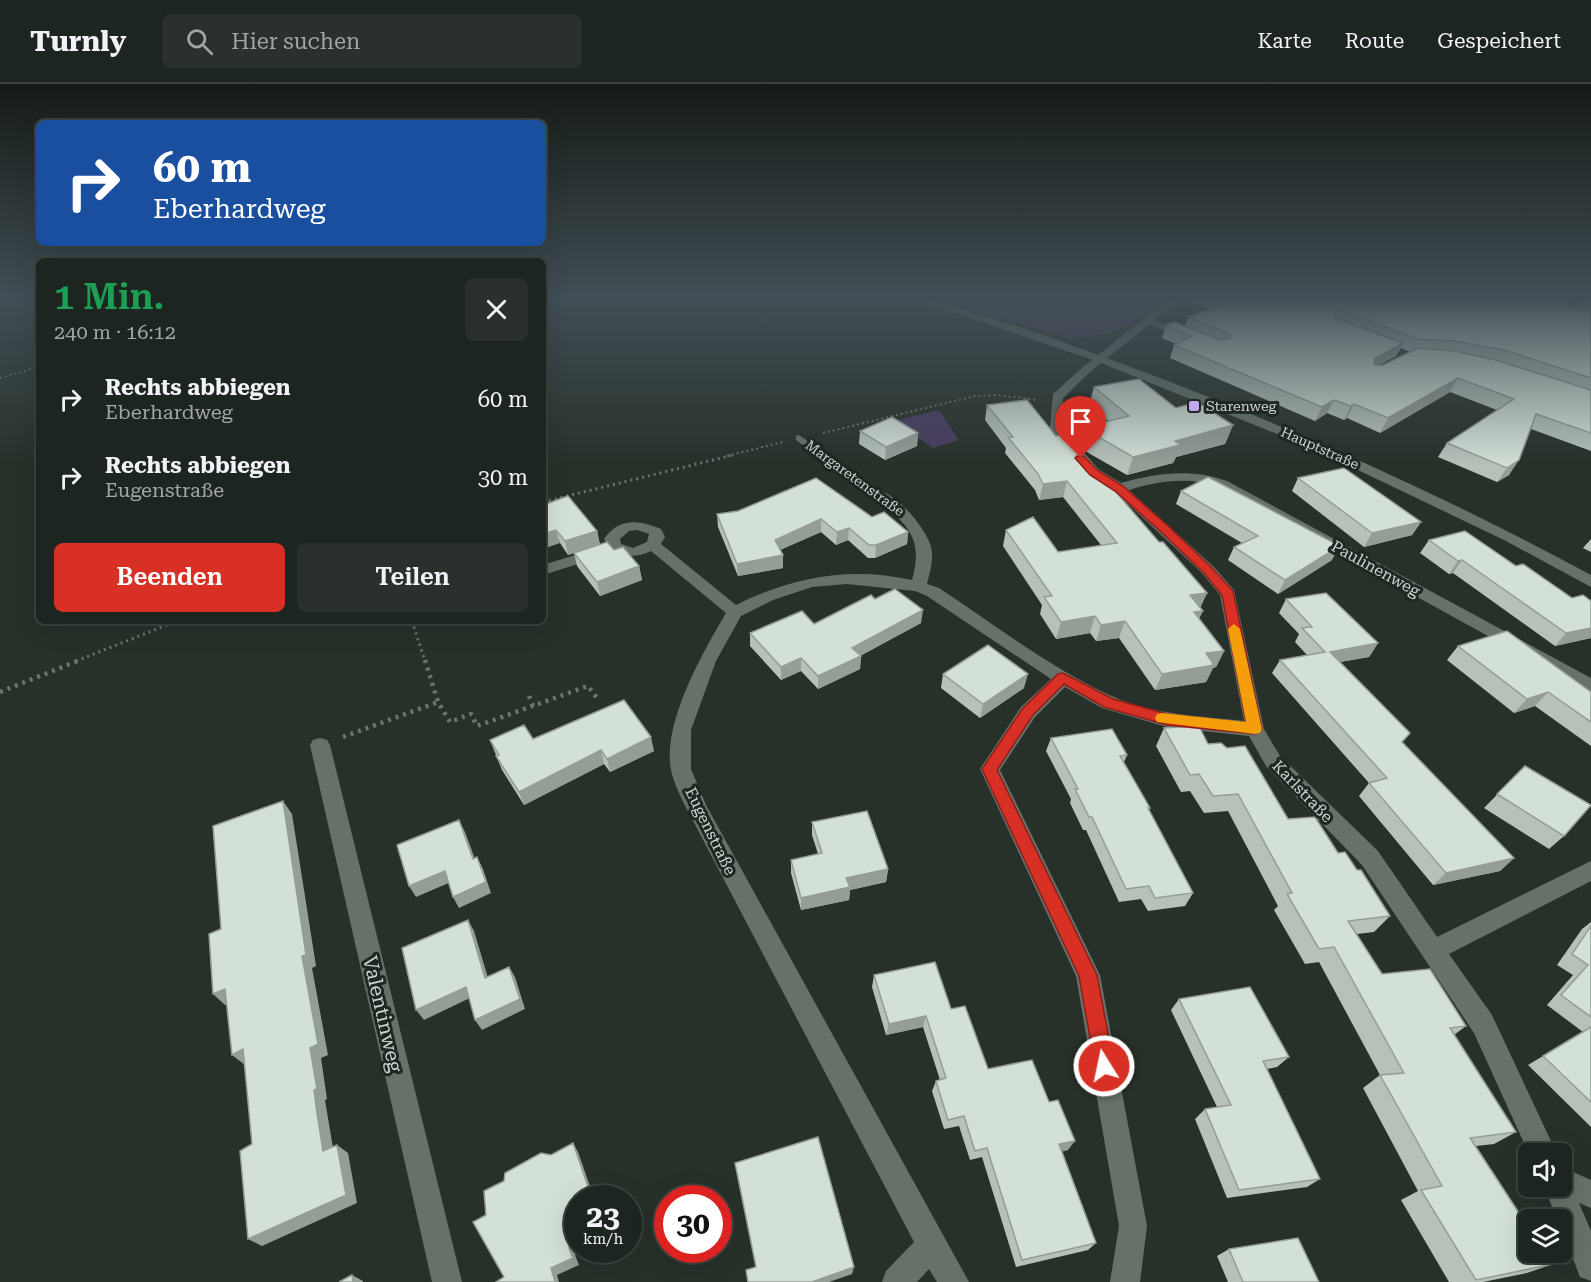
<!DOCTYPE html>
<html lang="de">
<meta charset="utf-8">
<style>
:root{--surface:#1d2520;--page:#2a312d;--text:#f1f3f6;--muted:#a0a5a5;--line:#3b423e;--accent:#d93025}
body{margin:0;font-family:"Roboto Serif",serif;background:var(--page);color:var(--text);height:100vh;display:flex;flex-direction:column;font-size:22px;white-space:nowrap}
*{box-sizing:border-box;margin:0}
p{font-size:20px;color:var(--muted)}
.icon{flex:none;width:33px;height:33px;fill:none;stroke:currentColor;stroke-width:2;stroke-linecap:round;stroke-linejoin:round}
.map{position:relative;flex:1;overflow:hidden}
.side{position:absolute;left:36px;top:174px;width:510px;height:366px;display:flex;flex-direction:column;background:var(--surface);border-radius:9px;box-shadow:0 6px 24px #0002,0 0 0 2px var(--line)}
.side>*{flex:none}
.top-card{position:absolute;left:36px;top:36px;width:510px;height:126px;border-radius:9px;box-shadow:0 6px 24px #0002,0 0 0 2px var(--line);background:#1a4fa0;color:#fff;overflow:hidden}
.tools{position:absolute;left:1518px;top:1059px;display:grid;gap:12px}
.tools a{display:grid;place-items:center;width:54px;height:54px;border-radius:9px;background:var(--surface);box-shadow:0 6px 24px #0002,0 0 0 2px var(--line);font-size:30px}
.speed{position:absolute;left:564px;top:1101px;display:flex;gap:12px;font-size:30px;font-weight:700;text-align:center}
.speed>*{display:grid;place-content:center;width:78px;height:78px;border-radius:50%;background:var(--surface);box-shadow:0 6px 24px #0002,0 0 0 2px var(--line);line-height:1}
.speed small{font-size:15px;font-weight:400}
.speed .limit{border:9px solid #d22;background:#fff;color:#111}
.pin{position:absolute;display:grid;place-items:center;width:51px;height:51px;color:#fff;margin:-62px -26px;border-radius:50% 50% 50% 0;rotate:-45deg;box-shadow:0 0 6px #0007}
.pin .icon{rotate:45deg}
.me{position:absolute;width:66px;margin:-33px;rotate:350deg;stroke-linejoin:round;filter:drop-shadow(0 0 4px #0008)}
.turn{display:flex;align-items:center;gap:21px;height:126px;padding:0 18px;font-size:27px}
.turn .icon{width:78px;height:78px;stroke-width:2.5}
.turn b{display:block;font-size:42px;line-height:51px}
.round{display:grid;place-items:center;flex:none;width:63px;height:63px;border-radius:9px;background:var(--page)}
.overview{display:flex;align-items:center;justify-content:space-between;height:102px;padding:0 18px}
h1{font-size:36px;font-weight:600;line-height:45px;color:#1e9e55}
.action{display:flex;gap:12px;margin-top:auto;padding:12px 18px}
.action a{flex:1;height:69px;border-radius:9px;background:var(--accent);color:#fff;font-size:24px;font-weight:600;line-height:69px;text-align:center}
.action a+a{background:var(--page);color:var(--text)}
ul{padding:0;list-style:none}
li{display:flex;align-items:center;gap:18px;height:78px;padding:0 18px}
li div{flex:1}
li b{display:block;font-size:22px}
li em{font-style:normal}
header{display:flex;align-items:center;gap:36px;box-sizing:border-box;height:84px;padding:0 30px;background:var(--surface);border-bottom:2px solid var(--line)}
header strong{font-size:28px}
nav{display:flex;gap:33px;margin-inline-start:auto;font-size:21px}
.search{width:420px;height:54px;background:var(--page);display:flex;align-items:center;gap:15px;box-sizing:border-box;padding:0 21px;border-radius:9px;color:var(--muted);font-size:22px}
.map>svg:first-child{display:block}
</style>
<header>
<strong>Turnly</strong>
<div class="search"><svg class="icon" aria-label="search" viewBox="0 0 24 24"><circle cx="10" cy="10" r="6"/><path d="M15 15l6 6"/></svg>Hier suchen</div>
<nav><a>Karte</a><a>Route</a><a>Gespeichert</a></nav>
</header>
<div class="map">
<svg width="1591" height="1198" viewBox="0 0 1591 1198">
<rect width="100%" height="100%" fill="#27312a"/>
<path fill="#493c5f" d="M933,214H1180L1113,248L1070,255Z
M939,326L959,356L933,364L894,337Z"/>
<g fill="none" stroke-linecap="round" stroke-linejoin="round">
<path stroke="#6c746e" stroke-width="2" stroke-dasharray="2 3" stroke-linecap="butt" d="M877,214L899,221
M0,294L39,283
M823,349L975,312L997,311L1038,316
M727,372L783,358"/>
<path stroke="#6c746e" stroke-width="3" stroke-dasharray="2 4" stroke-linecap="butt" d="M543,418L733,371
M412,537L425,577
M76,577L177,537"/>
<path stroke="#6c746e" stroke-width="4.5" stroke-dasharray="3 5" stroke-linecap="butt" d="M425,576L438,618L450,638L471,630L477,642L588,602L597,614
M0,608L80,576
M529,612L533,622
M343,653L438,618"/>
<path fill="#667169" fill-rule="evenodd" d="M1582,214L1591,215L1567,230L1591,237V242L1556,230Z
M1146,235H1152L1186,250L1179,252L1146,239Z
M799,351L881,408V412H873L796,356V352Z"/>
<path fill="#667169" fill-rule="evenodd" d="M1170,214H1182L1091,287L1063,314L1062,343L1098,385L1121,399C1156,389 1192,384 1227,397L1591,594V609L1218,403C1189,392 1157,397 1129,406L1214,483L1234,506L1264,645L1280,672L1378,767L1437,853L1591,777V797L1449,870L1492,931L1557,1070H1529L1474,949L1362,781L1266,682L1249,652L1167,643L1102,624L1065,603L1035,633L1000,686L1100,891L1147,1142L1140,1198H1110L1119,1142L1076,892L980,685L1021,623L1051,595L927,512L915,507L847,500L812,503L773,516L741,532L716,577L691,646V685L706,721L969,1198H937L929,1185L917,1198H882L886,1187L914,1158L689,729C682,716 674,700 671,686C662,639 703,568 726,529L651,467C633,475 628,472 610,466L604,455C619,433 640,436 661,445L665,453L661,460L736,521C792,493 851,482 912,496C921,463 915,447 888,425C882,420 875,416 870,410L872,407C892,402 927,445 931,463C934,476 930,487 927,500L939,504C995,541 1053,586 1114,613C1154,631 1201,632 1244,637L1220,511L1202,489L1114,407L1088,391L1050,344L1053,310L1083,283ZM637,446L649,450L647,458L633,464L621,460L620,455L629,447Z
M598,464L603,466L606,469L603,472L543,491V481Z
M320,654L327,656L330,661L462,1198H432L310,661L313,656Z
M1562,1083L1591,1096V1124L1579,1119L1591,1147V1197L1580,1193L1562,1146V1136H1557L1544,1102H1562Z"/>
<path fill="#667169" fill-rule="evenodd" d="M911,214C933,214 952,222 973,228C1005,238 1036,248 1068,260C1248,324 1423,400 1591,491V503L1504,456L1312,364L1096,277Z"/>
</g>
<path fill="#b5c1b9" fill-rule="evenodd" d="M1191,214H1577L1567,221L1576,224L1581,217L1591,214V367L1531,345L1509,391L1497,398L1438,373L1447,359L1497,326L1450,308L1380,349L1347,334L1344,336L1327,329L1315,337L1170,274L1174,261L1176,260L1162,254L1166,241L1185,242L1188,233L1210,225L1189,218ZM1401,264L1410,268L1383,281H1379L1396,272Z
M1094,303L1176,324L1233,341L1225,360L1176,373L1173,379L1127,391L1085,367L1080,361L1085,343L1108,337L1089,321Z
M987,321L1056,352L1159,458L1207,509L1200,524L1199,535L1224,567L1216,583L1213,584L1206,598L1155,606L1119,554L1096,557L1090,549L1056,555L1040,530L1042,521L1003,462L1006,446L1058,468L1101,461L1063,413L1039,416L1035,406L1005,369L1006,364L985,336Z
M860,347L918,349L917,362L885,376L859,360Z
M1298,394L1421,438L1412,451L1364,463L1292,407Z
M1181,407L1332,476L1278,510L1228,476L1234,463L1242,459L1176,420Z
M543,421L597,447L600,461L614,466L639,482L642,496L600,512L577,482L574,469L568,471L560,459Z
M717,430L872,433L908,448L907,460L875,474H868L848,456L836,461L821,448L780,466L783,484L738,492L718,443Z
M1591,455V468L1583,464Z
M1429,456L1516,482L1572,514L1591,517V554L1555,562L1453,489L1449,490L1420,469Z
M1286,515L1378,559L1369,573L1340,578L1402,658L1514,774L1500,787L1433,801L1359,712L1369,699L1272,589L1280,576L1307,571L1295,558L1299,550L1279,529Z
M921,539L860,572H861L860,585L818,605L801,587L781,596L750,562V549L814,540Z
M1458,562L1591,608V662L1535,622L1514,629L1447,576Z
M943,590L1024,604L980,634L941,604Z
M1164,644L1208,660L1288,735L1338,769L1390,832L1374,848L1357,850L1382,890L1466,942L1454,951L1516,1048L1494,1060L1476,1062L1553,1180L1527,1189L1483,1198H1449L1401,1116L1418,1107L1363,1004L1380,991L1319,878L1305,880L1274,826L1278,822L1228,727L1204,729L1190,707L1181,708L1156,662Z
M1051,654L1127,671L1124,678L1150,724L1149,726L1193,809L1185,822L1148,827L1141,815L1119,818L1086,746H1083L1070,719L1071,715L1046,667Z
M533,655L654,667L610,688L604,680L524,721L502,686L490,656Z
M1525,682L1564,752L1549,765L1484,724Z
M812,738L888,785L886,798L850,806L849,816L801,826L791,789V776L818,770L812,751Z
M1591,838V1043L1528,981L1583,948L1547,921L1573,891L1557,881L1582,845Z
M874,891L951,925L988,985L1068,1066L1062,1067L1096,1159L1088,1166L1016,1183L982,1073L970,1076L959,1042L944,1045L932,1007L936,997L940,996L923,943L886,951L872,903Z
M1179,915L1289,973L1277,983L1267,985L1320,1095L1307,1103L1227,1114L1195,1035L1205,1025L1217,1023L1171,926Z
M1229,1165L1319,1198H1228L1217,1172Z"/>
<path fill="#949d96" d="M1565,214H1577L1554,229L1562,217Z
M1403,259L1396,272L1368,287L1375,274Z
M1458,294L1450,308L1380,349L1388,334Z
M1334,316L1327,329L1315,337L1322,323Z
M1354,320L1347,334L1344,336L1351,322Z
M1233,341L1225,360L1176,373L1173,379L1127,391L1133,373L1175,357Z
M918,349L917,362L885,376L886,363Z
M1519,376L1509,391L1497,398L1507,384Z
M1067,397L1063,413L1039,416L1043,400Z
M821,435V448L775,468V456Z
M1421,438L1412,451L1364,463L1372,449Z
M849,444L848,456L836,461L837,448Z
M556,446L560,459L543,465V450Z
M597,447L600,461L568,471L565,457Z
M908,448L907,460L875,474L876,461Z
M1340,462L1332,476L1278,510L1285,496Z
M783,471V484L738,492L737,480Z
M1462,476L1453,489L1449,490L1458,477Z
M639,482L642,496L600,512L597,498Z
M1207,509L1199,525L1190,511Z
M923,526L921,539L851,576L852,564Z
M1203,527L1195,543L1194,528Z
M1095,532L1090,549L1056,555L1061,538Z
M1125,537L1119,554L1096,557L1101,541Z
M1591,544V554L1555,562L1566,549Z
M1378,559L1369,573L1322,581L1330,568Z
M1224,567L1216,583L1213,584L1206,598L1155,606L1162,590L1206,569Z
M861,572L860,585L818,605V592Z
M801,574V587L781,596V583Z
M1028,590L1024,604L980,634L983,620Z
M1548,608L1535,622L1514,629L1527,615Z
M651,653L654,667L610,688L607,675Z
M601,666L604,680L524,721L519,708Z
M283,717L292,730L316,882L312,884L328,971L321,974L327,1015L325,1016L335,1076L323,1067L314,1006L302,872Z
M459,736L465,748L479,786L473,775Z
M477,773L483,785L491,809L459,824L453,813Z
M1514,774L1500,787L1433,801L1446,789Z
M888,785L886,798L850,806L849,816L801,826V814L846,794Z
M445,787L451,798L416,813L409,802Z
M468,836L474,847L491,904L485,894Z
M509,883L515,893L525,925L482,946L475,936Z
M466,903L472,913L424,936L416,926Z
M225,905L237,916L225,921L213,910Z
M926,932L923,943L886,951L889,940Z
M243,965L245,981L232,971Z
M1075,1057L1068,1066L1053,1070L1059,1060Z
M573,1059L578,1068L594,1114H592Z
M337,1061L348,1069L357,1119L262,1162L248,1155Z
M578,1159V1166H583L575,1171L579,1181L557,1191L559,1198H555L551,1184L569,1164Z
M854,1183L852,1190L829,1198H812Z
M352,1191L363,1197V1198H353Z"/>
<path fill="#d3e0d7" stroke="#949d96" stroke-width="1.5" d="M1222,214H1565L1562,217L1563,219L1591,229V294L1504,266L1455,257L1417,255L1343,226L1334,227L1335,234L1403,259L1375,274L1374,281H1383L1418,264L1455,267L1496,276L1591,306V349L1536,330L1519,376L1507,384L1447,359L1514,315L1458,294L1388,334L1354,320L1351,322L1334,316L1322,323L1174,261L1192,252L1166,241L1174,238L1221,256L1230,254V250L1188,233L1231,217Z
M1584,214H1591V219L1581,217Z
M1139,295L1176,324L1197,318L1233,341L1175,357L1180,361L1133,373L1090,348L1085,343L1129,332L1094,303Z
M1027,316L1056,352L1066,350L1159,458H1163L1207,509L1190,511L1203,527L1194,528L1224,567L1206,569L1214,581L1162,590L1125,537L1101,541L1095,532L1061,538L1044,513L1052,512L1006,446L1033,433L1058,468L1117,459L1067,397L1043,400L1038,390L1008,353H1013L987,321Z
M892,333L918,349L886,363L860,347Z
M1344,384L1421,438L1372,449L1298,394Z
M1208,393L1340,462L1285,496L1234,463L1258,452L1181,407Z
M816,394L872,433L884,428L908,448L876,461H869L849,444L837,448L821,435L775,456L783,471L737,480L717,430L738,427Z
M568,412L597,447L565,457L556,446L543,450V421Z
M1465,447L1516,482L1523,480L1572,514L1583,511L1591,517V544L1566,549L1462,476L1458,477L1429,456Z
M607,458L614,466L623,463L639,482L597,498L574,469Z
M895,505L923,526L852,564L861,572L818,592L801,574L781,583L750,549L802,527L814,540L871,511L875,515Z
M1326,509L1378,559L1330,568L1410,649L1402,658L1514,774L1446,789L1369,699L1387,694L1280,576L1325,568L1302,544L1312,543L1286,515Z
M1507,547L1591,608V638L1548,608L1527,615L1458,562Z
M988,561L1028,590L983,620L943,590Z
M624,616L651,653L607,675L601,666L519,708L496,672L499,671L490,656L524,641L533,655Z
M1199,642L1208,660L1221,659L1227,664L1245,662L1288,735L1315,733L1338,769L1345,768L1357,786H1361L1390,832L1348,837L1382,890L1430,885L1466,942L1450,944L1516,1048L1470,1054L1528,1143V1168H1545L1553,1180L1476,1196L1421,1106L1442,1102L1380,991L1404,989L1334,863L1319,865L1287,810L1292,809L1238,710L1213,712L1199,690L1190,691L1164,644Z
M1112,645L1127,671L1120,672L1150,724H1148L1193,809L1155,814L1149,802L1126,805L1092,733H1089L1075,705H1078L1051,654Z
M1525,682L1591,721L1564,752L1497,710Z
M283,717L306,871L302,872L318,960L310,964L317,1005L314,1006L317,1029L323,1067L337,1061L346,1111L248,1155L240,1067L252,1060L243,965L232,971L225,905L213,910L209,850L221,845L213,742Z
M867,727L888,785L846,794L850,803L801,814L791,776L822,769L812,738Z
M459,736L473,775L477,773L486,798L453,813L445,787L409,802L397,761Z
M468,836L485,894L509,883L520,915L475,936L466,903L416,926L402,864Z
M1591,842V933L1561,911L1588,881L1572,870Z
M935,878L951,925L965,922L988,985L1032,976L1049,1018L1058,1016L1075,1057L1059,1060L1096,1159L1022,1176L987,1064L975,1067L964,1032L948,1036L936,997L946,994L926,932L889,940L874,891Z
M1250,903L1289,973L1263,977L1320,1095L1239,1106L1205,1025L1231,1021L1179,915Z
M1591,943V1018L1543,972Z
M818,1053L854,1183L812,1198H748L746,1186L756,1183L735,1079Z
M573,1059L592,1114H578V1159L569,1164L573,1174L551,1184L555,1198H496L504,1193L473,1138L486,1131L484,1107L504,1097L505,1089L541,1069L551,1071Z
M1298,1154L1319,1198H1243L1229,1165Z
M352,1191L353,1198H339Z"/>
<linearGradient id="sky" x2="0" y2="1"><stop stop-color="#151b17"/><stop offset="0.56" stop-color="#414e55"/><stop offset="1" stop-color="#414e55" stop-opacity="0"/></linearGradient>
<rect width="1591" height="382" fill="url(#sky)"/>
<path fill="#d93025" stroke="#8d1f18" stroke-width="1.5" d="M1077,372H1084L1097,386L1123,402L1167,441L1212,484L1233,507L1262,645L1255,650L1167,641L1104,623L1064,600L1033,631L997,686L1097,891L1114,982L1111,989L1104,992L1098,989L1095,982L1079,892L982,685L1023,624L1058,590L1063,589L1113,615L1167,630L1246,639L1222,511L1204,489L1159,446L1115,407L1090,391L1075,374Z"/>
<path fill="#f59e0b" d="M1234,540L1240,545L1262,645L1260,649L1255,650L1157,638L1155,634L1157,630L1162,629L1246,638L1228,545Z"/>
<rect fill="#c2a8f2" stroke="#1e2721" stroke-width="2" x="1188" y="316" width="12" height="12" rx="3"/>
<g text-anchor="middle" stroke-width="6" stroke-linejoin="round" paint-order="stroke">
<g font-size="14" fill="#cdd3ce" stroke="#1e2721" text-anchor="start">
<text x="1206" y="327">Starenweg</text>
</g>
<g font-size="14" fill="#cdd3ce" stroke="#1e2721">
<text transform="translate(1320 364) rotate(24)" y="5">Hauptstraße</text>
<text transform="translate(855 394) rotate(36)" y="5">Margaretenstraße</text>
</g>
<g font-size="16" fill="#cdd3ce" stroke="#1e2721">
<text transform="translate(1376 484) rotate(29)" y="6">Paulinenweg</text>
<text transform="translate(1303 707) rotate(46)" y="6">Karlstraße</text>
<text transform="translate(711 747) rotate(64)" y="6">Eugenstraße</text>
</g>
<g font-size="20" fill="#cdd3ce" stroke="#1e2721">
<text transform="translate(383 930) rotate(77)" y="7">Valentinweg</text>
</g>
</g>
</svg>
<div class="tools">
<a><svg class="icon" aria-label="sound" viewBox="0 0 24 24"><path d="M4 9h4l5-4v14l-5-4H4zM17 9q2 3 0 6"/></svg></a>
<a><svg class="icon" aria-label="layers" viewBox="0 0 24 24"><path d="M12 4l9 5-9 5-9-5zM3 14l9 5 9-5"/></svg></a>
</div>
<div class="speed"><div>23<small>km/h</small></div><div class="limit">30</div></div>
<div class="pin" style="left:1081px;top:374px;background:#d93025"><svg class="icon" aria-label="arrive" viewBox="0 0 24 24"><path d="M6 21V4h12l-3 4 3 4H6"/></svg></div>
<svg class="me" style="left:1104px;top:982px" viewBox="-20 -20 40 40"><circle r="17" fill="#d93025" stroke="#fff" stroke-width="3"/><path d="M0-11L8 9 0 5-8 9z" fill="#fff"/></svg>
<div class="top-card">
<div class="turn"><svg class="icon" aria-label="right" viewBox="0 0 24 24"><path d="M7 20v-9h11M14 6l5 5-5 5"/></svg><div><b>60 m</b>Eberhardweg</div></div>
</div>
<section class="side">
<div class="overview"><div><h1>1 Min.</h1><p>240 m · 16:12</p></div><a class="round"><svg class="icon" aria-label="close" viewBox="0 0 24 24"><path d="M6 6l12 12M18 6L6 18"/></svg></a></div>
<ul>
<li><svg class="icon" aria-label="right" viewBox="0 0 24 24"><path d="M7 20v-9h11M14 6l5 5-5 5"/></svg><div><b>Rechts abbiegen</b><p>Eberhardweg</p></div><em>60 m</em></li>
<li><svg class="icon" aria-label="right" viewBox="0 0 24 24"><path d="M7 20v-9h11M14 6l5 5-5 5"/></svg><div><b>Rechts abbiegen</b><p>Eugenstraße</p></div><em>30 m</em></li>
</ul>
<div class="action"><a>Beenden</a><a>Teilen</a></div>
</section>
</div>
